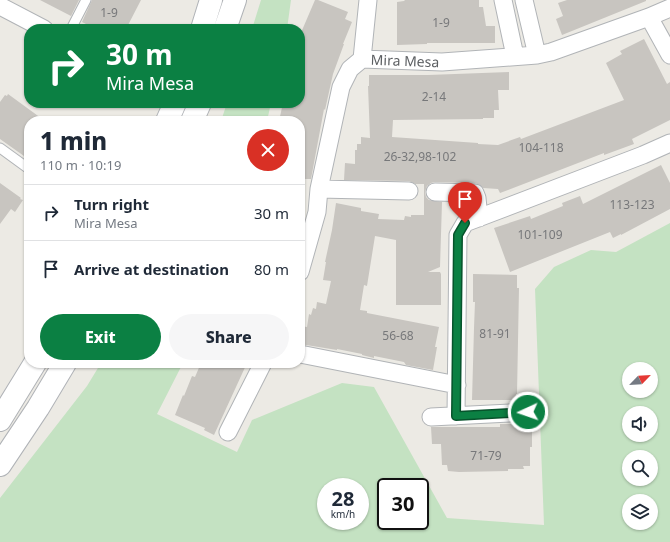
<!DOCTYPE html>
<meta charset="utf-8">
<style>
:root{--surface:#fff;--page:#f6f6f7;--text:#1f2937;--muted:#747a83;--line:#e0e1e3;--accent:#0b8043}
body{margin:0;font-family:"Noto Sans",sans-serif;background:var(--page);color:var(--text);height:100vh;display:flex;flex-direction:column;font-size:15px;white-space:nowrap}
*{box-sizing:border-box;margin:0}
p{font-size:13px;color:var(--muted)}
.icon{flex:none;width:22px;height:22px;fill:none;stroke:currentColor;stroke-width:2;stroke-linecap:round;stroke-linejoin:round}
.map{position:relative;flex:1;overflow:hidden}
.details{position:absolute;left:24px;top:116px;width:281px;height:252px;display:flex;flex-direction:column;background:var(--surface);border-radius:16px;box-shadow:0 1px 3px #0004}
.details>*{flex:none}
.top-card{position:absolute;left:24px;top:24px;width:281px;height:84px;border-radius:16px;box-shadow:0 1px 3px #0004;background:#0b8043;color:#fff;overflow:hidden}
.needle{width:26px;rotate:65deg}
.tools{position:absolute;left:622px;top:362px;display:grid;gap:8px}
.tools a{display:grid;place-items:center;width:36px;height:36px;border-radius:50%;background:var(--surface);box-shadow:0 1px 3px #0004;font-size:20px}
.speed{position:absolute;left:317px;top:478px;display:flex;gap:8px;font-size:20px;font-weight:700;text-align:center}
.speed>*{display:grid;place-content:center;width:52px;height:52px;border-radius:50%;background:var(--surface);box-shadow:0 1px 3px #0004;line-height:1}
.speed small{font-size:10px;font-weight:400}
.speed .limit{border:2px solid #111;border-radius:6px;background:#fff;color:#111}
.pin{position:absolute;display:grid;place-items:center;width:34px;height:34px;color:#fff;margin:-41px -17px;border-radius:50% 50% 50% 0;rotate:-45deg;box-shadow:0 0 4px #0007}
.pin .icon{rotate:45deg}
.me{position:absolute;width:44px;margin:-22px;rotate:267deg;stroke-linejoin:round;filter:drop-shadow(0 0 3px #0008)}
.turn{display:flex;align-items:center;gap:14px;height:84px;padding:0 16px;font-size:18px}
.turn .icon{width:52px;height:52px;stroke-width:2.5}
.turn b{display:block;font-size:28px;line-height:34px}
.round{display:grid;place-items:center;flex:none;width:42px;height:42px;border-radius:21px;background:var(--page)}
.overview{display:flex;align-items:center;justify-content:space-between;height:68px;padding:0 16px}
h1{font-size:24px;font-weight:800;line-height:30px}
.button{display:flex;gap:8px;margin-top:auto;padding:8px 16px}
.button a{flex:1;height:46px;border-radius:24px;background:var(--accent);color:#fff;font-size:16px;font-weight:800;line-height:46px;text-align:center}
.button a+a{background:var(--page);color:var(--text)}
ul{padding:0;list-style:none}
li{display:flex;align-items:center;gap:12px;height:56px;padding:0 16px;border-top:1px solid var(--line)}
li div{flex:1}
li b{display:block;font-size:15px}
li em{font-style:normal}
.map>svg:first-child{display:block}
</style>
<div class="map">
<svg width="670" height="542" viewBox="0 0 670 542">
<rect width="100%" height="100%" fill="#eceae4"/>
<path fill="#c4e2c2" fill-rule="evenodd" d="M261,0H291L287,29H252Z
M227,103H271L267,121H221Z
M670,223V542H0V498L87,386L101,363H183L157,414L237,452L252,420L342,383L374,387L447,518L544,525L535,289L554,267L591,250L616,252ZM629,369H651V391H629ZM629,413H651V435H629ZM629,457H651V479H629ZM326,487H360V521H326ZM386,487H420V521H386ZM629,501H651V523H629Z"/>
<path fill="#c8c5c0" d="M40,0H79L71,16Z
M92,0H141L126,29H96L82,22Z
M315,0H318L348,12L345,19L352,22L343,44H344L333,74L325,110L324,109L311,179H300V121H279L283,103H300V35Z
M405,0H479V7H483L486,26H495V43H427V44L397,45V2L404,1Z
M567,0H646V1L562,35L556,19L563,16L558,3Z
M644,39L667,84L670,82V120L632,139L634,144L604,155V153L500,193L498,189L483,188L480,185L475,183L435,182L431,183L427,186L425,192L426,197L429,200L442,202L440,267L428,272H440L441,274V305H396V240L375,236L367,286L364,285L360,310L367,311V313L439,327L435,347H437L433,370L406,365L404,362L374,356V358L362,355V354L337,349V350L300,344V326L307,327L309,314L311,315L313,308L316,309L317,302L326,304L331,281L323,280L326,262H325L332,230L336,203L361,208V211L379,214L378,219L404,220L405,216L411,217V215H424V184H415L409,181L344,180L345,163L355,164V150H357V144H361V137L370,138L368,86H369V75H428L509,72V90H498L499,110H494V118H483V119L393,120L392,137L478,143V144L498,145L520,137L521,139L624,100L606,63L622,54L620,51Z
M8,94L45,121H29V149L24,156L0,139V102L5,95L7,96Z
M661,165L670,183V209L621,235V234L613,238L610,232L510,272L494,228L530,216L531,219L563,206L562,203L580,196L583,204Z
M0,183L21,198L20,199L23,200L15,212L11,209L0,224Z
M473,274L517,275V288H519L517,394H516V400H472L474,328L475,302H473Z
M201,363H247L214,435L204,430L205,428L175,415L183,395L184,396L192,376L195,377Z
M500,424H532V447H530V466H523L524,469H508V471L459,472L448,471L447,465H442L441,444H432L431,427H500Z"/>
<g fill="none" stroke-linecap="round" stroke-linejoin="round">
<g stroke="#b1b4b7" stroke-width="11">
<path id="service" d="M71,29L86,0
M0,148L29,169"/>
</g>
<g stroke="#b1b4b7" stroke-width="19">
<path id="minor" d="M503,0L515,56
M524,0L537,55
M0,6L44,29
M649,17L670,55
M362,59L368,0
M319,189L409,191
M435,192L475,193L477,198L479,218
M300,272L317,212L319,189L341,87L350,69L362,59L442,62L537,55L551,52L649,17L670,8
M300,354L457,385
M456,416L458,235L465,223L643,155L670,143
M431,417L528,412
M228,432L263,363"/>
</g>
<g stroke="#b0b3b7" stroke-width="24">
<path id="secondary" d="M202,29L211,0
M225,29L235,0
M167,121L175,103
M192,121L200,103
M0,420L35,363
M0,465L38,408L65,363"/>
</g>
<use href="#service" stroke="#fff" stroke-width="9"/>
<use href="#minor" stroke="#fff" stroke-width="17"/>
<use href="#secondary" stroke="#fff" stroke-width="22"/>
</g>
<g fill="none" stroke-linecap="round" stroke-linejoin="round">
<g stroke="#07532c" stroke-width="10">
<path id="route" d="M465,223L458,235L456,416L528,412"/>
</g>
<use href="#route" stroke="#0b8043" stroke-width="7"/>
</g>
<g text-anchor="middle" stroke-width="3" stroke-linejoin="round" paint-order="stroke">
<g font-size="12" fill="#77787a">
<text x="109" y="17">1-9</text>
<text x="441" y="27">1-9</text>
<text x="434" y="101">2-14</text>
<text x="541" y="152">104-118</text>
<text x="420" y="161">26-32,98-102</text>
<text x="632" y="209">113-123</text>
<text x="540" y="239">101-109</text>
<text x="495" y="338">81-91</text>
<text x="398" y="340">56-68</text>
<text x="486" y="460">71-79</text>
</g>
<g font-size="14" fill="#5c5f62" stroke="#fff">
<text transform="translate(405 61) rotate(2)" y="5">Mira Mesa</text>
</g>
</g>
</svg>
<div class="tools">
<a><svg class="needle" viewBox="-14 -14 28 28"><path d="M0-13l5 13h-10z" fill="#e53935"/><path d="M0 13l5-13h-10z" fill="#747a83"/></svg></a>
<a><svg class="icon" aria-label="sound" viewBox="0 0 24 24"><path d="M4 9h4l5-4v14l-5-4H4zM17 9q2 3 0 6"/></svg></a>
<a><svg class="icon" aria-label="search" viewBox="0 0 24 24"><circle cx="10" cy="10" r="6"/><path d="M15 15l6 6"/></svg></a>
<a><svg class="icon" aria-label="layers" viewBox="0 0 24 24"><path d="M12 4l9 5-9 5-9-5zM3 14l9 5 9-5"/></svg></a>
</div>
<div class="speed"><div>28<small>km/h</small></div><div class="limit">30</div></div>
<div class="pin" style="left:465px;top:223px;background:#d93025"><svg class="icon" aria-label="arrive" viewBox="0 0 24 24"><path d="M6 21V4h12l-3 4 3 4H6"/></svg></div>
<svg class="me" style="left:528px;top:412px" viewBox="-20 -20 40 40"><circle r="17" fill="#0b8043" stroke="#fff" stroke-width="3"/><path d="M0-11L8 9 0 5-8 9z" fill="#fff"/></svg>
<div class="top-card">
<div class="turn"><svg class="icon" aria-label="right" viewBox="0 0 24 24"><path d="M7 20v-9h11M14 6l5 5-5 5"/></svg><div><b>30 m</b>Mira Mesa</div></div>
</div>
<section class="details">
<div class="overview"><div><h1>1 min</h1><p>110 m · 10:19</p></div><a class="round" style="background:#d93025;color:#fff"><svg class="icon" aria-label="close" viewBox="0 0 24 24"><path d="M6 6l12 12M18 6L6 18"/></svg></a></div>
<ul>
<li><svg class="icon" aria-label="right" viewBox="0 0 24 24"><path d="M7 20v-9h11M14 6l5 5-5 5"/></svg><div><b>Turn right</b><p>Mira Mesa</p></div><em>30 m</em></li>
<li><svg class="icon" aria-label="arrive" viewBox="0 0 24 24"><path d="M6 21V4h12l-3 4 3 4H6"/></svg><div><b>Arrive at destination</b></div><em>80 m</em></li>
</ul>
<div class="button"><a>Exit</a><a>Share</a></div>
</section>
</div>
